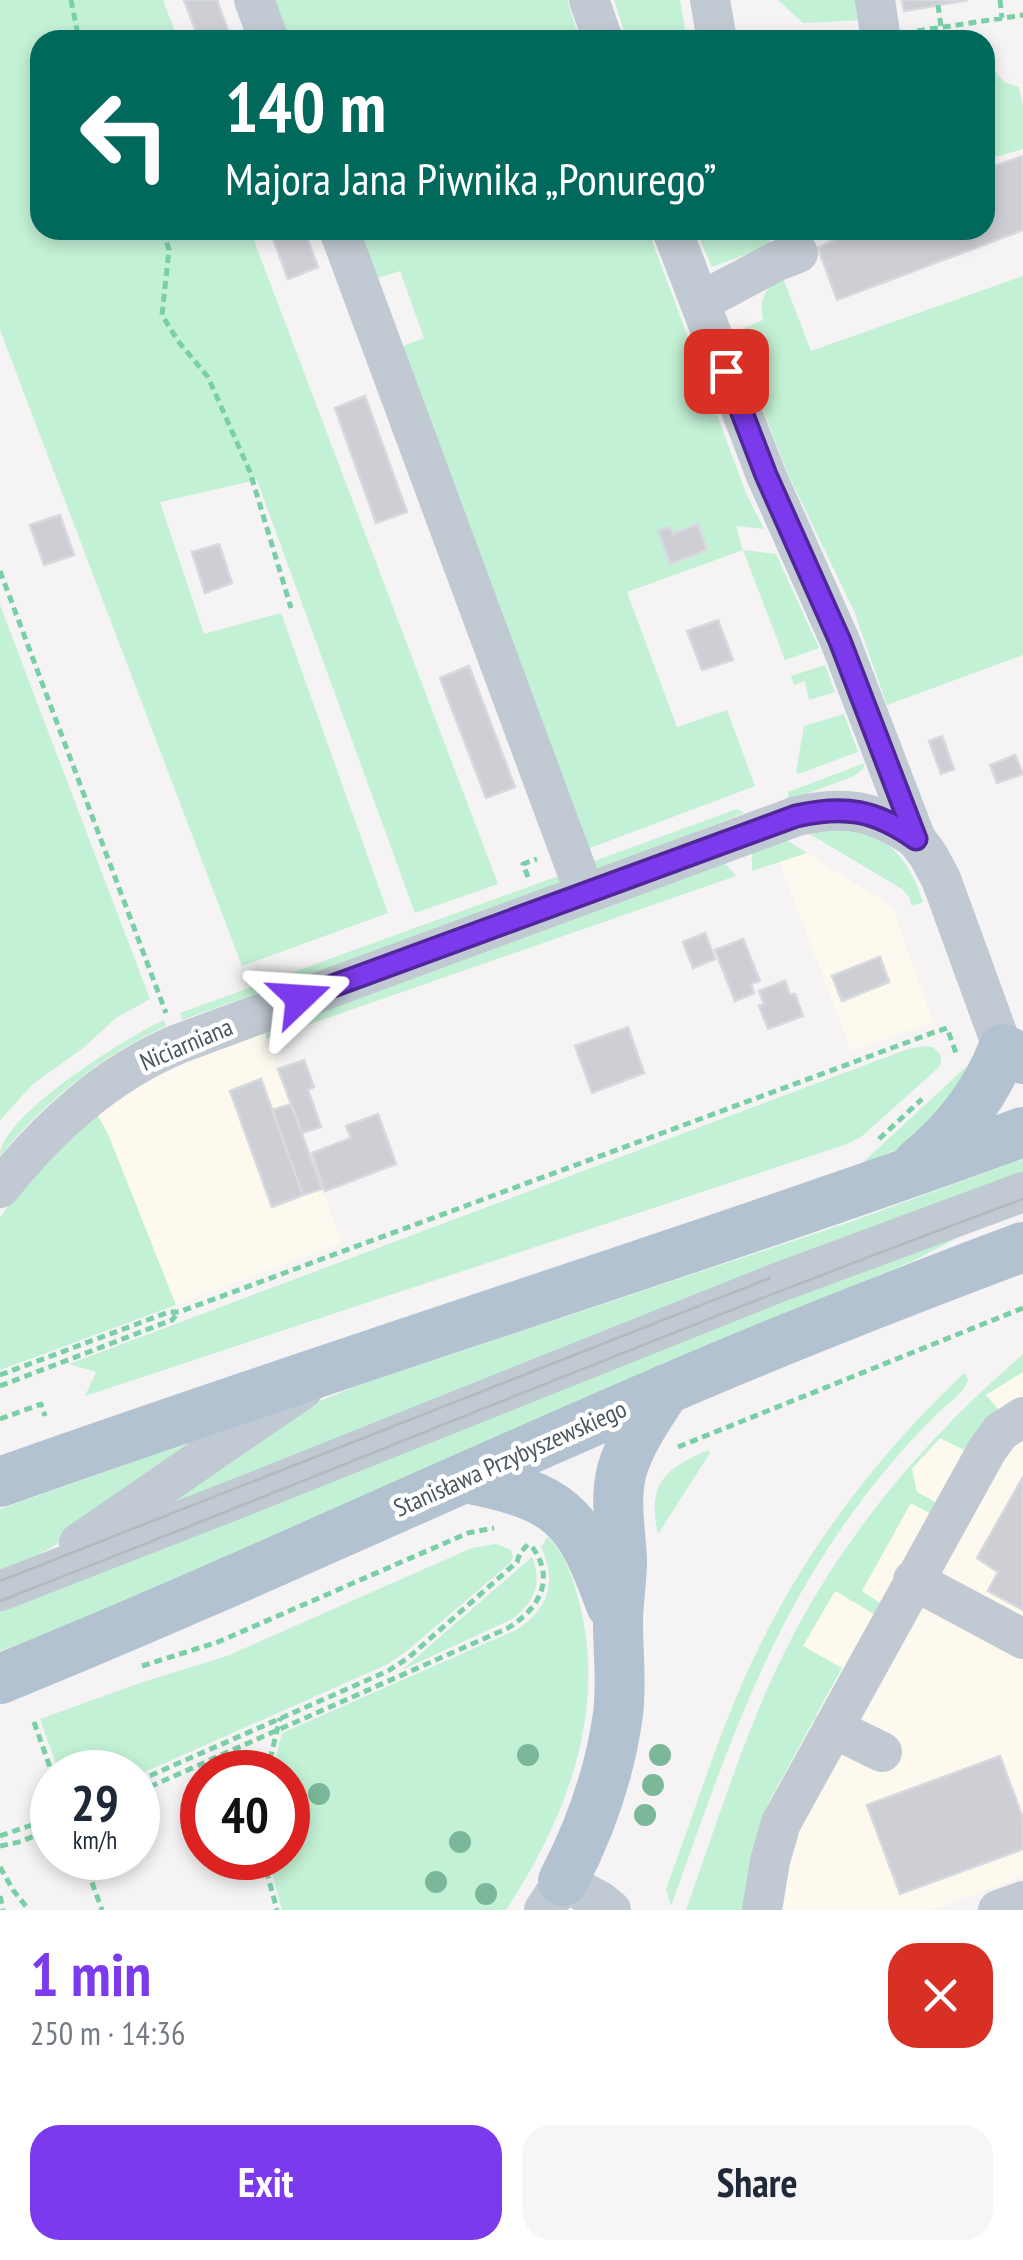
<!DOCTYPE html>
<meta charset="utf-8">
<style>
:root{--surface:#fff;--page:#f6f6f7;--text:#1f2937;--muted:#747a83;--accent:#7c3aed}
body{margin:0;font-family:"PT Sans Narrow",sans-serif;background:var(--page);color:var(--text);height:100vh;display:flex;flex-direction:column;font-size:38px;white-space:nowrap}
*{box-sizing:border-box;margin:0}
p{font-size:32px;color:var(--muted)}
.icon{flex:none;width:55px;height:55px;fill:none;stroke:currentColor;stroke-width:2;stroke-linecap:round;stroke-linejoin:round}
.map{position:relative;height:1910px;overflow:hidden}
.panel{display:flex;flex-direction:column;background:var(--surface);flex:1}
.panel>*{flex:none}
.top-card{position:absolute;left:30px;top:30px;width:965px;height:210px;border-radius:30px;box-shadow:0 5px 15px #0003;background:#00695c;color:#fff;overflow:hidden}
.speed{position:absolute;left:30px;top:1750px;display:flex;gap:20px;font-size:50px;font-weight:700;text-align:center}
.speed>*{display:grid;place-content:center;width:130px;height:130px;border-radius:50%;background:var(--surface);box-shadow:0 5px 15px #0003;line-height:1}
.speed small{font-size:25px;font-weight:400}
.speed .limit{border:15px solid #d22;background:#fff;color:#111}
.pin{position:absolute;display:grid;place-items:center;width:85px;height:85px;color:#fff;margin:-42px;border-radius:20px;box-shadow:0 5px 15px #0006}
.me{position:absolute;width:110px;margin:-55px;rotate:70deg;stroke-linejoin:round;filter:drop-shadow(0 0 8px #0008)}
.turn{display:flex;align-items:center;gap:35px;height:210px;padding:0 30px;font-size:45px}
.turn .icon{width:130px;height:130px;stroke-width:2.5}
.turn b{display:block;font-size:70px;line-height:85px}
.round{display:grid;place-items:center;flex:none;width:105px;height:105px;border-radius:30px;background:var(--page)}
.headline{display:flex;align-items:center;justify-content:space-between;height:170px;padding:0 30px}
h1{font-size:60px;font-weight:700;line-height:75px;color:var(--accent)}
.cta{display:flex;gap:20px;margin-top:auto;padding:20px 30px}
.cta a{flex:1;height:115px;border-radius:30px;background:var(--accent);color:#fff;font-size:40px;font-weight:700;line-height:115px;text-align:center}
.cta a+a{background:var(--page);color:var(--text)}
.map>svg:first-child{display:block}
</style>
<div class="map">
<svg width="1023" height="1910" viewBox="0 0 1023 1910">
<rect width="100%" height="100%" fill="#f5f3f3"/>
<path fill="#fdf9ef" d="M807,853L888,904L894,911L933,1022L851,1051L779,861Z
M264,1030L342,1243L176,1305L108,1134L96,1112L160,1071Z
M1023,1354V1877L932,1910H686L763,1699L822,1585L852,1540L913,1461L981,1391Z"/>
<path fill="#c3f1d5" d="M0,0H163L178,40H40V230H250L498,884L415,913L257,480L160,502L204,634L281,613L388,913L242,966L0,330Z
M266,0H567L580,40H281Z
M614,0H680L687,40H627Z
M778,0H862V20L803,23Z
M991,66L1004,82L1019,87L1023,106V149L985,160V67Z
M352,230H648L746,493L764,529L736,526L743,550L776,554L819,648L785,660L743,550L627,592L677,727L727,710L755,786L582,851L396,349L424,338L400,271L371,280Z
M696,230H768L771,245L712,267Z
M1023,276V655L887,705L854,611L787,472L734,332L763,320C759,300 764,287 783,278L811,351Z
M0,605L150,999L116,1018L83,1048L33,1084L0,1120Z
M825,665L835,692L809,700L805,681L794,685L791,676Z
M844,714L858,752L798,774L796,772L804,726Z
M865,763L863,769L854,776L788,801V792Z
M737,809L744,813L599,870L586,864Z
M818,829C831,830 847,829 860,832C895,839 913,870 923,902L912,906L909,897L902,889L808,833Z
M783,838L807,853L752,871V850Z
M722,860L736,876L267,1039L264,1030Z
M564,874L559,885L182,1020L180,1013Z
M164,1020L166,1026C102,1055 45,1101 0,1156C0,1116 128,1036 164,1020Z
M925,1046L933,1047L940,1054L941,1063L938,1068L861,1137L847,1144L85,1396L96,1372L69,1364L908,1049Z
M967,1066L962,1082L909,1145L861,1164Z
M96,1112L108,1134L176,1305L0,1370V1218L12,1200Z
M1023,1159V1174L146,1516L317,1402L357,1386L850,1222Z
M961,1236L913,1261L670,1361L163,1584L50,1633L0,1651V1609L814,1287Z
M1023,1354V1372L986,1395L1000,1411L966,1451L940,1438L912,1469L917,1492L937,1503L931,1514L911,1503L862,1591L880,1603L874,1614L835,1591L803,1646L842,1668L768,1804L757,1840L744,1910H686C720,1815 749,1717 797,1628C854,1522 933,1432 1023,1354Z
M964,1373L968,1379C964,1395 944,1406 933,1418C888,1463 848,1515 815,1569C750,1675 713,1790 671,1906L666,1889C696,1809 721,1724 759,1647C810,1543 881,1452 964,1373Z
M206,1436C145,1481 69,1546 0,1573V1509Z
M708,1450L710,1453L658,1534C647,1483 665,1469 708,1450Z
M548,1537C567,1557 574,1580 580,1606C607,1714 565,1821 506,1910H282L268,1858H288V1772H272L282,1733L518,1629C549,1608 557,1581 541,1547Z
M496,1544L511,1550L513,1558L510,1563L408,1650L388,1664L138,1775V1772H59L40,1719L137,1684L227,1656L472,1548Z
M532,1557C543,1583 534,1603 512,1619L402,1670Z"/>
<path fill="#cdcfd5" stroke="#d7d9de" stroke-width="2.5" d="M184,0H217L229,33L211,40H199Z
M902,0H968L904,11Z
M1023,156V230L837,300L818,248L833,241L828,230H985V169Z
M270,230H304L318,267L288,279Z
M365,396L407,512L376,523L335,408Z
M60,515L74,555L44,565L30,525Z
M698,524L707,550L670,564L658,531L670,527L673,534Z
M219,544L232,583L205,593L192,552Z
M718,620L733,660L702,670L687,631Z
M469,666L515,787L486,798L440,678Z
M942,736L954,769L941,774L929,741Z
M1015,755L1023,774L997,783L990,765Z
M705,933L715,959L693,968L683,942Z
M743,939L760,981L751,984L754,993L735,1001L715,950Z
M880,957L889,982L842,1001L832,976Z
M785,981L790,995L795,994L803,1016L768,1029L759,1006L764,1004L759,991Z
M628,1027L644,1073L592,1093L575,1046Z
M304,1060L314,1087L308,1090L321,1127L302,1133L278,1069Z
M261,1079L303,1195L272,1207L230,1091Z
M291,1104L322,1189L303,1195L272,1110Z
M378,1114L396,1164L325,1191L312,1153L351,1138L346,1126Z
M1023,1477V1610L988,1591L998,1572L977,1558Z
M1000,1756L1023,1818V1849L900,1894L867,1805Z"/>
<g fill="none" stroke-linecap="round" stroke-linejoin="round">
<path stroke="#7ad0a6" stroke-width="5" stroke-dasharray="8 5" stroke-linecap="butt" d="M71,0L79,40
M1000,0L1002,18
M938,5L941,27
M917,31L1023,15
M163,230L169,250L162,315L178,341L208,377L250,472L291,608
M0,571L166,1013
M528,877L523,864L537,859
M879,1139L922,1099
M0,1375L169,1312H179L935,1032L947,1028L956,1053
M0,1386L172,1320L179,1312
M0,1419L41,1404L45,1416
M678,1447L1023,1308
M142,1666L218,1642L468,1533L494,1528
M34,1722L52,1773
M267,1772L280,1718
M138,1781L388,1671L408,1658L517,1562L520,1553L530,1542
M138,1792L508,1628C540,1608 557,1578 530,1544
M0,1836L52,1818
M0,1846L19,1842L52,1829
M83,1858L102,1910
M263,1858L277,1910
M0,1867L13,1890L29,1910
M0,1896L3,1910"/>
<path stroke="#c1cad2" stroke-width="40" d="M254,0L269,40
M589,0L603,40
M710,0L717,40
M875,0L881,40
M339,230L585,893
M672,230L766,475L840,641L916,839L928,855L941,879L1003,1049
M700,302L777,261L798,253
M0,1188C49,1127 105,1075 178,1044L797,816C845,805 875,810 916,839
M79,1543L303,1389
M913,1580L1023,1639
M0,1591L234,1500L777,1283L1023,1192
M833,1728L882,1752
M544,1910L563,1881L600,1901L611,1910
M762,1910L770,1861L781,1823L987,1450L1001,1431L1023,1417
M998,1910L1023,1901"/>
<path stroke="#b3c2d1" stroke-width="50" d="M917,1164C955,1133 985,1095 1003,1049L1023,1059
M465,1478C562,1497 578,1514 611,1605
M0,1482C340,1361 684,1255 1023,1132
M0,1679C224,1588 443,1485 665,1390C783,1339 903,1292 1023,1247
M563,1881C590,1829 610,1773 618,1714C622,1683 618,1653 618,1622C618,1602 622,1582 622,1561C621,1531 614,1500 622,1470C631,1440 650,1414 666,1389"/>
<path stroke="#b5b8bd" stroke-width="2.5" d="M0,1581C258,1482 513,1377 770,1278
M0,1601C341,1468 679,1326 1023,1199"/>
</g>
<g fill="#7bb799">
<circle cx="528" cy="1755" r="11"/>
<circle cx="660" cy="1755" r="11"/>
<circle cx="653" cy="1785" r="11"/>
<circle cx="319" cy="1794" r="11"/>
<circle cx="645" cy="1815" r="11"/>
<circle cx="460" cy="1842" r="11"/>
<circle cx="436" cy="1882" r="11"/>
<circle cx="486" cy="1894" r="11"/>
</g>
<g fill="none" stroke-linecap="round" stroke-linejoin="round">
<g stroke="#51269a" stroke-width="25">
<path id="route" d="M300,998L796,816C845,805 875,810 916,839L840,641L766,475L726,371"/>
</g>
<use href="#route" stroke="#7c3aed" stroke-width="18"/>
</g>
<g text-anchor="middle" stroke-width="9" stroke-linejoin="round" paint-order="stroke">
<g font-size="25" fill="#4a5661" stroke="#fff">
<text transform="translate(186 1044) rotate(-23)" y="9">Niciarniana</text>
<text transform="translate(510 1458) rotate(-24)" y="9">Stanisława Przybyszewskiego</text>
</g>
</g>
</svg>
<div class="speed"><div>29<small>km/h</small></div><div class="limit">40</div></div>
<div class="pin" style="left:726px;top:371px;background:#d93025"><svg class="icon" aria-label="arrive" viewBox="0 0 24 24"><path d="M6 21V4h12l-3 4 3 4H6"/></svg></div>
<svg class="me" style="left:300px;top:998px" viewBox="-20 -20 40 40"><path d="M0-17L14 15 0 8-14 15z" fill="#7c3aed" stroke="#fff" stroke-width="4"/></svg>
<div class="top-card">
<div class="turn"><svg class="icon" aria-label="left" viewBox="0 0 24 24"><path d="M17 20v-9H6M10 6l-5 5 5 5"/></svg><div><b>140 m</b>Majora Jana Piwnika „Ponurego”</div></div>
</div>
</div>
<section class="panel">
<div class="headline"><div><h1>1 min</h1><p>250 m · 14:36</p></div><a class="round" style="background:#d93025;color:#fff"><svg class="icon" aria-label="close" viewBox="0 0 24 24"><path d="M6 6l12 12M18 6L6 18"/></svg></a></div>
<div class="cta"><a>Exit</a><a>Share</a></div>
</section>
